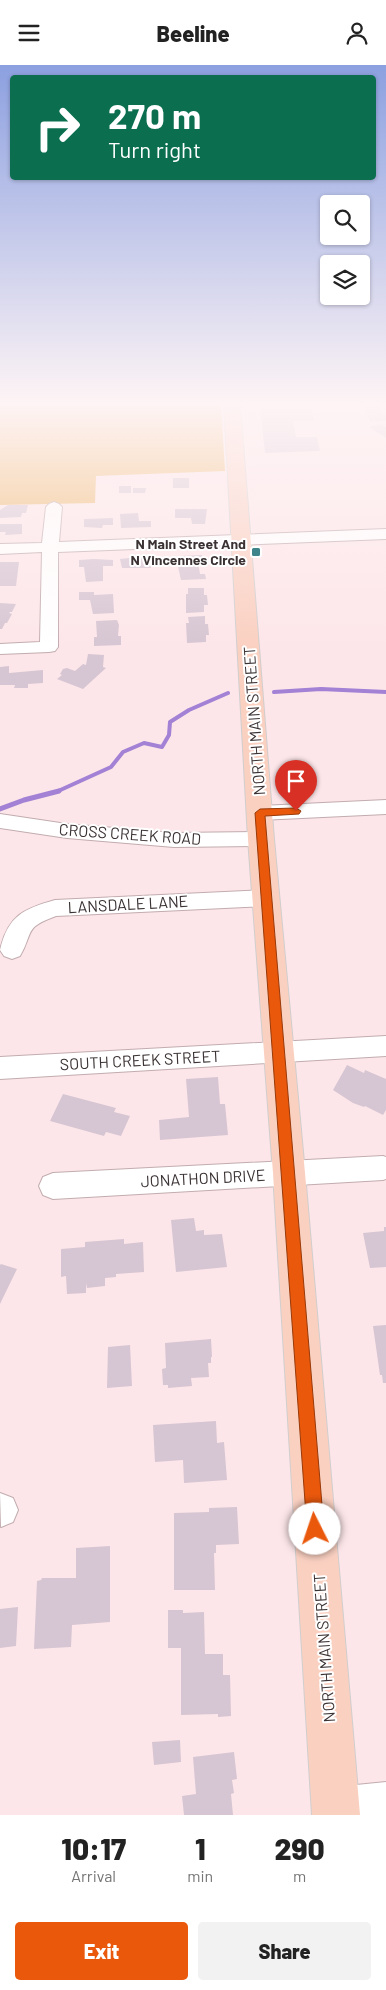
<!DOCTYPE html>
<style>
:root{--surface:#fff;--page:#f2f2f2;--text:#222;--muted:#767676;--accent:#ea580c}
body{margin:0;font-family:Barlow,sans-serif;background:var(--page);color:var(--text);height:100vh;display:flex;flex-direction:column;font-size:19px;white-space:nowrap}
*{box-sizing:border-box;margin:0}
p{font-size:16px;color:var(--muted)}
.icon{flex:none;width:28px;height:28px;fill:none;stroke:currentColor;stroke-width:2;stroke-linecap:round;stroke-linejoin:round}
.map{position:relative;height:1750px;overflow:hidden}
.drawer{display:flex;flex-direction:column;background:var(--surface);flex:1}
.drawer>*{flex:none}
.top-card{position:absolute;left:10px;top:10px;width:366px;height:105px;border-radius:5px;box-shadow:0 1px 4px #0004;background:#0b6e4f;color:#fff;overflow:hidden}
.buttons{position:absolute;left:320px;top:130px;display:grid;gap:10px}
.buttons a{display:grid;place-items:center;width:50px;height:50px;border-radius:5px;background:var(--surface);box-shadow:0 1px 4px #0004;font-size:25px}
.pin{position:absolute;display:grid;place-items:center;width:42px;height:42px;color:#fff;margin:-51px -21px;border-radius:50% 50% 50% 0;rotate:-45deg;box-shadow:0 0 5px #0007}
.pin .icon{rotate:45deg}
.me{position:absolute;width:55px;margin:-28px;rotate:356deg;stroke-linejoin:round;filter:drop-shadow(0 0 4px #0008)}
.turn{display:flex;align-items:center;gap:18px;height:105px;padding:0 15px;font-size:22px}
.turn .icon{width:65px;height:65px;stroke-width:2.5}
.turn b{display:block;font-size:35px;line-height:42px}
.eta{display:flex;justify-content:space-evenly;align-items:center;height:85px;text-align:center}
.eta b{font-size:30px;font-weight:800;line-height:35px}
.primary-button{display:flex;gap:10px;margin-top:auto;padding:10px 15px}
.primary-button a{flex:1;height:58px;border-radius:5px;background:var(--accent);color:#fff;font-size:20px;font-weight:800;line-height:58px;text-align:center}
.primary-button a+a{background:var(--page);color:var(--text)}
header{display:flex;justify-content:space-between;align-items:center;height:65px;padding:0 15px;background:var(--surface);font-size:22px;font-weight:800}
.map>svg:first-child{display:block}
</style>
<header><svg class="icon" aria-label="menu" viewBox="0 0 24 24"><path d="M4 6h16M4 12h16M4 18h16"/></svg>Beeline<svg class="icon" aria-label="person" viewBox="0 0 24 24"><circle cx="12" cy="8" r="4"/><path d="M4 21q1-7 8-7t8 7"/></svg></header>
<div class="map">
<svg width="386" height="1750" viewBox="0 0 386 1750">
<rect width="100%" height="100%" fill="#fde6e9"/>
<path fill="#edb76c" d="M0,340H221L225,406L96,411L95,438L0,440Z"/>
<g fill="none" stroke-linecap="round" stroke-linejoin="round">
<path stroke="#a381d5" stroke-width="4" d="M274,627L321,624L386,627
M56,727L111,702L123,687L144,678L162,682L169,670L170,657L189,645L228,628"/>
<path stroke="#a381d5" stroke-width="5" d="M0,744L24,735L59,726"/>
</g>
<path fill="#d6c5d2" d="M368,340H379L383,350H386V356L370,357L364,342H368Z
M260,343H311L314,356H293L296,372H317L320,386L265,388Z
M381,359L386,362V373L369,362Z
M173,413H189V423H173Z
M119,421H131V428H119Z
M133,423H146L145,428H133Z
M8,440H28L26,448H22L21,452L0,453V445Z
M175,444H207L205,459H192L191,453H175Z
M138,448L139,456H151V462L121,463L120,449Z
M113,453V460H103L102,463L84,462V454Z
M0,459H22V469L5,470L6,467H0Z
M202,490L203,497H198L200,509H205L206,514L181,515L177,497H181L180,491Z
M149,491L151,503H122L120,494Z
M94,494L113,495V501H103V516L86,517L84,502H79V495Z
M0,497H19L16,521H0Z
M188,523H204V530H207L208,540H204V547L186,548V529H188Z
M79,527H94V530L113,529L114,548L93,549L90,535H79Z
M0,538L16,539L12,547H10L9,548L12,549L7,558H5L2,564H0Z
M205,551V559H208L209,570H206V577L187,578L186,558H189L188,552Z
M117,555L119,560L118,571H121V580L94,581V572H97L96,556Z
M88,589L104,590L103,602L106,603L83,624L57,614L62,610L60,609L63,604L67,603L75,606L83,599L86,600Z
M9,601V608L43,605V618L28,619V623H14L15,620H0V602Z
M347,1000L364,1008L365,1005L386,1014V1045L383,1050L365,1041L364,1042L353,1038L333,1025Z
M218,1012L220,1039H225L228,1070L160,1075L159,1055L189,1052L186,1014Z
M63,1029L116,1043L114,1047L130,1051L121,1071L106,1067L104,1071L50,1056Z
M194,1153L196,1166L204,1165V1170L222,1169L227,1202L176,1207L171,1155Z
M384,1162H386V1202L370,1203L363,1168L384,1166Z
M124,1174V1179L143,1177L144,1207L116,1209V1212L105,1213V1221L87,1223L86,1218V1228L67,1229L66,1211L61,1212V1184L85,1182V1177Z
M1,1199L17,1204L0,1239V1200Z
M386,1260V1318H383L382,1310H380L373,1261Z
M211,1274L212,1292H211V1298H208L209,1312L191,1313L192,1321L168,1323V1320H163L162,1304L166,1303L165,1278Z
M130,1280L132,1321L107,1323L108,1282Z
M216,1356L217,1378L224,1377L227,1415L184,1418L183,1395L155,1397L153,1360Z
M237,1442L239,1479L216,1480V1488H214L215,1525H174V1448L209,1447V1443Z
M110,1481V1557L72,1560L71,1582L34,1584L37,1516L41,1515L42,1513H76V1483Z
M18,1542L16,1581L0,1583V1544Z
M168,1545H183V1548L204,1547L205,1589H223V1610H230L231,1651L218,1652V1649L181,1650V1583H168Z
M180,1675L181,1697L154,1700L152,1677Z
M234,1687L237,1714L232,1715L234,1728L231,1729L233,1750H184L182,1731L196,1729L193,1692Z"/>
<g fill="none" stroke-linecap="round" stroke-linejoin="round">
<g stroke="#c2acaf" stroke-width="2">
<path id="minor" d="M54,437L59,439L62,442L59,477L386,464V474L58,487V582L55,586L49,587L0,589V579L40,577L42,487L0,489V479L42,478L46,442L49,439Z
M386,735V749L260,755L252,753L249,748L252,743L260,741Z
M0,749L67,759L174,768L261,767L269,769L272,774L269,779L261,781L174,782L67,773L0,763Z
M266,825L274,827L277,833L274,839L266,841L56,851C23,863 34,867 20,891L12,894L4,891L0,885C8,851 23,844 55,835Z
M386,971V991L0,1014V992Z
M383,1091L386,1092V1114L383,1115L53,1134L43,1130L39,1121L43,1112L53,1108Z
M0,1428L13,1433L18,1445L13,1457L1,1462Z
M386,1717V1750H319L316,1742L322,1728L336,1722Z"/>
</g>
<g stroke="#d0cece" stroke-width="2">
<path id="major" d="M224,340H240L274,774L305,1108L360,1750H312L273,1108L248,774Z"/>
</g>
<use href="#minor" fill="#fff" fill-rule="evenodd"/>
<use href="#major" fill="#fad0c1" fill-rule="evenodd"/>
</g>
<linearGradient id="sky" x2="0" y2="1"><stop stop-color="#8ca0e0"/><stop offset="0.58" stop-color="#fef4f5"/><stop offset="1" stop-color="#fef4f5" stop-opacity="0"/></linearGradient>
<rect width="386" height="584" fill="url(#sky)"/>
<path fill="#ea580c" stroke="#983908" d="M296,743L301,746L299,749L265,751L324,1464L321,1470L315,1473L309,1470L307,1464L255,748L260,744Z"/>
<rect fill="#3d858b" stroke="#fff" stroke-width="2" x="251" y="482" width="10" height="10" rx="2.5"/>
<g text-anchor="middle" stroke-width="4" stroke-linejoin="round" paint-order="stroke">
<g font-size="14" font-weight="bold" fill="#3b3233" stroke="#fff" text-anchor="end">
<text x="246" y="484">N Main Street And<tspan x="246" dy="16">N Vincennes Circle</tspan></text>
</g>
<g font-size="16" fill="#3b3233" stroke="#fff">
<text transform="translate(254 656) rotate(-94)" y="6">NORTH MAIN STREET</text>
<text transform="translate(130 769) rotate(4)" y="6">CROSS CREEK ROAD</text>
<text transform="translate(128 839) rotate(-3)" y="6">LANSDALE LANE</text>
<text transform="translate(140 995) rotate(-3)" y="6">SOUTH CREEK STREET</text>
<text transform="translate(203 1113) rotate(-3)" y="6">JONATHON DRIVE</text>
<text transform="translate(324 1583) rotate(-94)" y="6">NORTH MAIN STREET</text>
</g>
</g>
</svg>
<div class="buttons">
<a><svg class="icon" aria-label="search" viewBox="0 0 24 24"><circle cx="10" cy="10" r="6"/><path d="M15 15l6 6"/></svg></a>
<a><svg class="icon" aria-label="layers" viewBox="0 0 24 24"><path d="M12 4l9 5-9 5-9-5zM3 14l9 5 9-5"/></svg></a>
</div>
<div class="pin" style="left:296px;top:746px;background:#d93025"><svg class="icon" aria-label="arrive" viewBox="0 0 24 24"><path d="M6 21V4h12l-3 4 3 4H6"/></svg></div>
<svg class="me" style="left:315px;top:1464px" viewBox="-20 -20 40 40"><circle r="19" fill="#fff"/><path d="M0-13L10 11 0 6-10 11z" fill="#ea580c"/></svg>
<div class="top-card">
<div class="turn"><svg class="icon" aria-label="right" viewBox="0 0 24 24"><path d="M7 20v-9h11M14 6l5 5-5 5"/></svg><div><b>270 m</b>Turn right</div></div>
</div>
</div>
<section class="drawer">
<div class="eta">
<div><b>10:17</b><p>Arrival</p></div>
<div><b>1</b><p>min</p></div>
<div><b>290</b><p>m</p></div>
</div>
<div class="primary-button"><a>Exit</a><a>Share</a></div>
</section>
